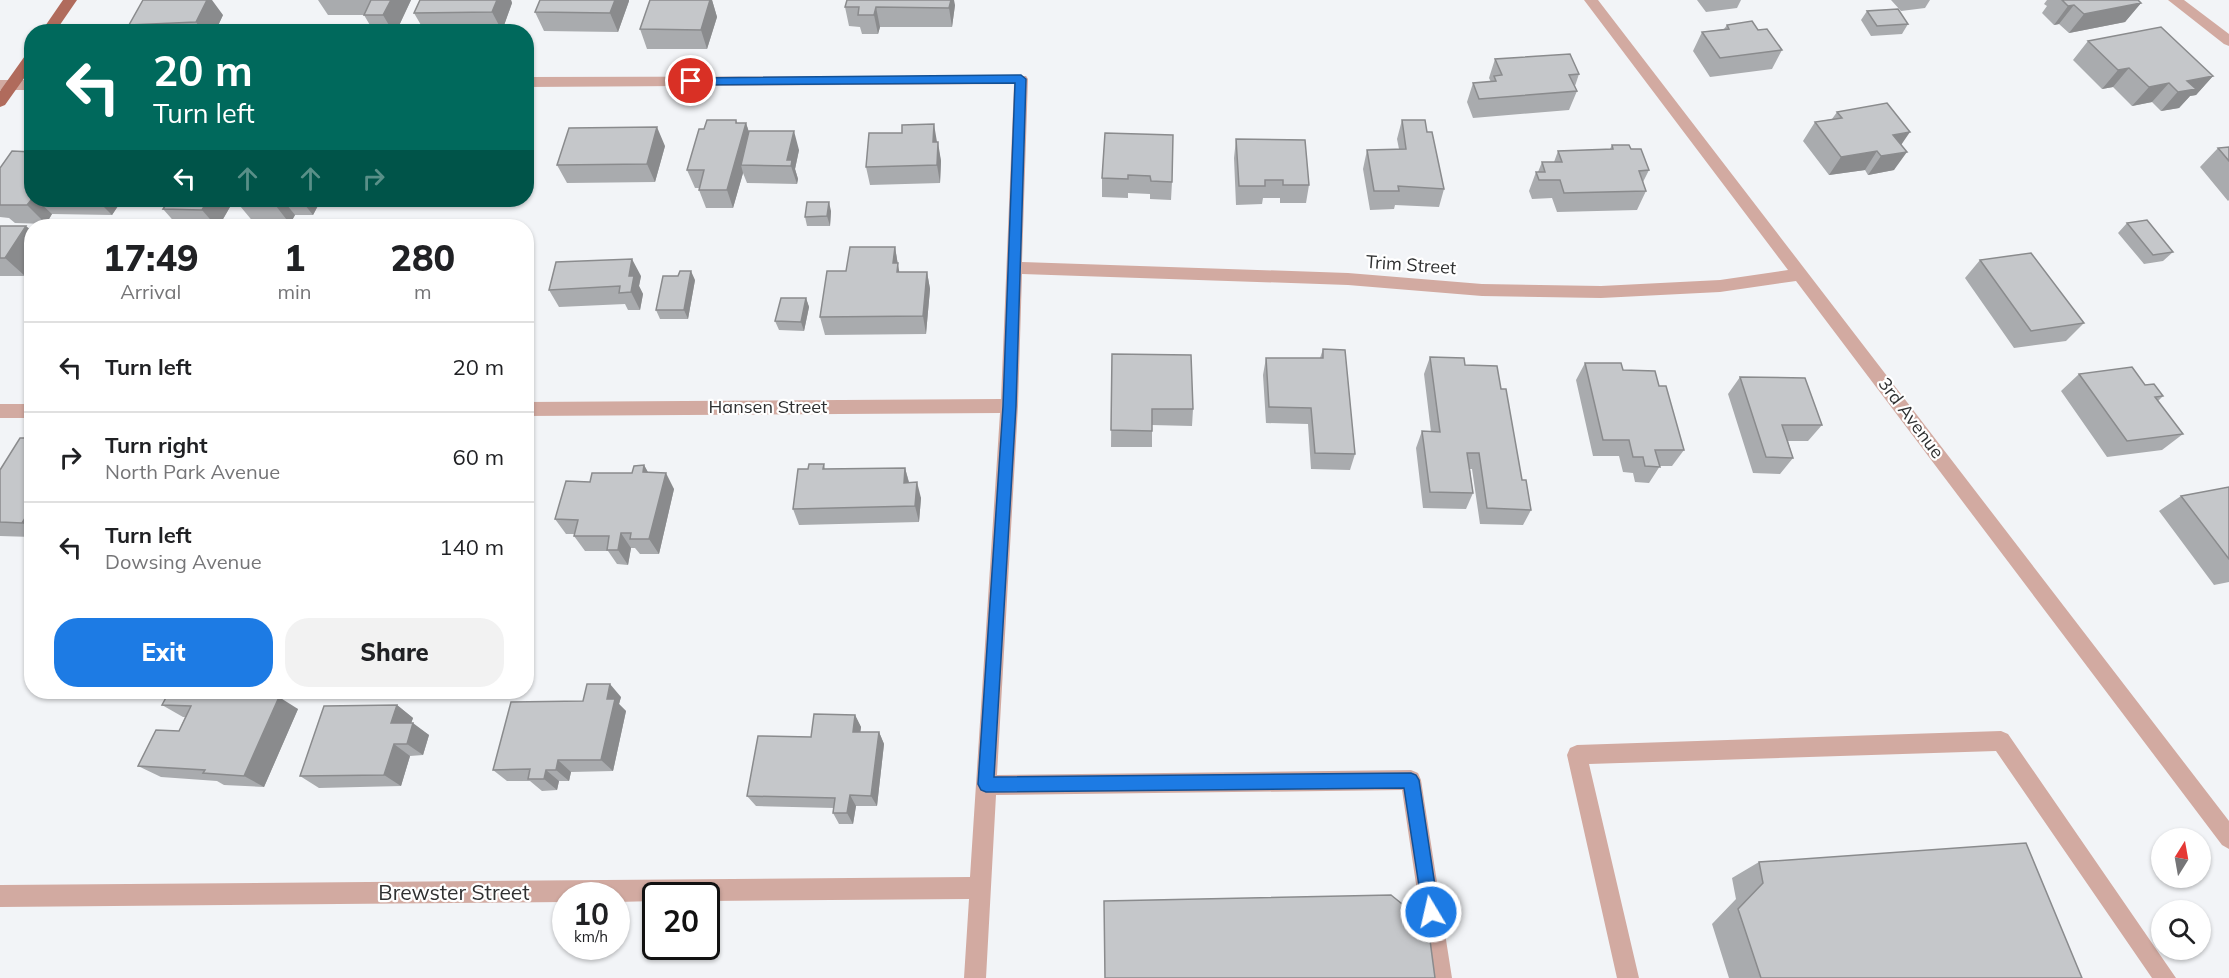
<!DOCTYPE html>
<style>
:root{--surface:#fff;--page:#f2f2f2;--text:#202124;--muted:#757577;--line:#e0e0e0;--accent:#1d7be4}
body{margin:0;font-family:Mulish,sans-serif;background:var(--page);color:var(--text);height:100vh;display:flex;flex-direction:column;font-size:22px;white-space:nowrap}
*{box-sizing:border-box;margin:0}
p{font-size:20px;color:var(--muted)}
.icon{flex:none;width:33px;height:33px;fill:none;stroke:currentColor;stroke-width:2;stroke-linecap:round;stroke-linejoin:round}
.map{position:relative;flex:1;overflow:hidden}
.details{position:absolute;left:24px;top:219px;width:510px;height:480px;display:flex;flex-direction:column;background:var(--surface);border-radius:24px;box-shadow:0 2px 4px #0004}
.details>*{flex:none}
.hud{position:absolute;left:24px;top:24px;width:510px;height:183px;border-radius:24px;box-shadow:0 2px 4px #0004;background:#00695c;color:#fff;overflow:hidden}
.needle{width:39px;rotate:11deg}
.tools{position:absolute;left:2151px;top:828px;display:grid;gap:12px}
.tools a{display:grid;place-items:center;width:60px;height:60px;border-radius:50%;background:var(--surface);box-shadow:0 2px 4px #0004;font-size:30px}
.speed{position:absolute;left:552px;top:882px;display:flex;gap:12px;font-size:30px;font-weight:700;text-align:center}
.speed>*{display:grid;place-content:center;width:78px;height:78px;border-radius:50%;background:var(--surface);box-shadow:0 2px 4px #0004;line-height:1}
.speed small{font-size:15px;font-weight:400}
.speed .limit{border:3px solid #111;border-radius:9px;background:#fff;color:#111}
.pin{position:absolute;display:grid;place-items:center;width:51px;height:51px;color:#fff;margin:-26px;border:3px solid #fff;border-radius:50%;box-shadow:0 2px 6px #0007}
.me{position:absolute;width:66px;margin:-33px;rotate:351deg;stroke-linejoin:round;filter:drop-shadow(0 0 4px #0008)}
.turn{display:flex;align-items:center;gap:21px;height:126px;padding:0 30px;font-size:27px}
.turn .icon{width:78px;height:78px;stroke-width:2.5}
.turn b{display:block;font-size:42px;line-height:51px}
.lanes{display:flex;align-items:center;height:57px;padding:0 30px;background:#0003;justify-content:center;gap:30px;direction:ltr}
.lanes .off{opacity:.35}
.eta{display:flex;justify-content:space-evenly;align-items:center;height:102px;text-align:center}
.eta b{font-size:36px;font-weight:800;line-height:42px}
.action{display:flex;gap:12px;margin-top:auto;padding:12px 30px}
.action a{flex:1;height:69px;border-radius:24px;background:var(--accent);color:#fff;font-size:24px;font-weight:800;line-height:69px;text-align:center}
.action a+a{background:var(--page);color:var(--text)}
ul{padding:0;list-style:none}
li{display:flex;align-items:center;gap:18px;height:90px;padding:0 30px;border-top:2px solid var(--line)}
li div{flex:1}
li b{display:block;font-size:22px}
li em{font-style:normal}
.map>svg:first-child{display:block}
</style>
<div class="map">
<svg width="2229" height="978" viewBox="0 0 2229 978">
<rect width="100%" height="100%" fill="#f2f4f7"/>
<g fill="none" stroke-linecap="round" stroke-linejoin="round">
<path fill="#d2aaa1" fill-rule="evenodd" d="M1584,0H1598L2229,821V849L2222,845L1796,281L1720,292L1601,298L1482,296L1348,285L1022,274L1018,406L997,775L1411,770L1418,773L1421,780L1452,978H1430L1402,790L996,795L986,978H964L969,899L706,901V896H656V901L616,902V896H566V902L0,907V885L970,877L1000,413L526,416V402L1001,399L1014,84L526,87V77L1026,76L1028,79L1022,262L1348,273L1482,284L1601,286L1720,280L1788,270Z
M2168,0H2184L2229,34V46L2224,44Z
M0,80H32V90H0Z
M0,404H32V418H0Z
M2001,731L2008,734L2176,978H2152L1996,751L1589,764L1639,978H1617L1567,755L1570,748L1577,745Z"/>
<path fill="#b06b5c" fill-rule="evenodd" d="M63,0H77L55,32H41Z
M32,51V67L5,105L0,107V91L27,53Z"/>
</g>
<path fill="#a9abae" d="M318,0H411L396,32H374L364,15H328Z
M420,0H511L512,3L502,31L425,32L414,13Z
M650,0H712L717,17L707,49H647L640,29Z
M1697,0H1741L1737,8L1706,12Z
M1891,0H1930L1925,8L1901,11Z
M2047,0H2138L2141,3L2125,22L2069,33L2059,24L2054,25L2042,13L2047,6L2044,4Z
M629,1L618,32L544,31L535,12Z
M955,5L952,27H880L878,34H862L860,27L849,26L845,7Z
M1867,11L1908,24L1902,34L1871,36L1861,20Z
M223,15L215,32H135L129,25Z
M1727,25L1758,30L1782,50L1772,69L1710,77L1693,51L1702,32L1724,29Z
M2088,41L2213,76L2196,95L2190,96L2179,108L2161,111L2152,102L2132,106L2113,87L2102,89L2073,60Z
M1495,59L1579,74L1575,86L1577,91L1569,110L1473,118L1467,102L1473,83L1491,82L1489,78Z
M1837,112L1901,144L1894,170L1868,175L1865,170L1829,175L1803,141L1815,122L1832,119Z
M1402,120L1427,132L1444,189L1439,207L1395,205L1394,209L1370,210L1363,169L1367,150L1399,149L1397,139Z
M737,123H746L749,132L799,150L795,169L798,179L797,184L747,183L743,173L733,208H706L699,190V188H695L687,170L704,129Z
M1105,133L1172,182L1171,200L1150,199V194L1128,193V198L1102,197V178Z
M1236,139L1309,185L1306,203H1280V198H1263L1262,204L1236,205L1234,158Z
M937,142L941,161L940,183L870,185L866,167Z
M1612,145L1631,149L1649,170L1643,182L1646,191L1637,210L1557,212L1552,198L1532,199L1529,191L1536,172H1538L1542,162H1554L1558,151L1610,149Z
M665,146L655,182L567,183L557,165Z
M2229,147V200L2228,201L2200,167L2218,148Z
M0,168L32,200H122L112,215L52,214L46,224L15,223L9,218L0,217Z
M160,200H234L219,226H178L163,209L167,202H162Z
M243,200H321L313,215H295L290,224H255L240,206Z
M831,211L830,226H807L805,217Z
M2127,223L2173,252L2163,261L2144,264L2118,233Z
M0,226L32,231V266L25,276H0Z
M895,247L899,272H927L930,289L926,334L825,335L820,317L846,271Z
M1980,260L2084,323L2066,341L2014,348L1965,278Z
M641,276L639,286L643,294L640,310H628L625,304L559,307L549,290Z
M695,280L688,319H660L656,310Z
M806,298L809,307L804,331L779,330L775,321Z
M1323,349L1355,454L1350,470L1311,469L1308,424L1266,423L1263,375L1266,358H1320Z
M1112,354L1193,409L1192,426L1152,425V447H1111Z
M1430,357L1465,365L1501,389L1522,480L1531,510L1523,525L1480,524L1472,469H1470L1473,493L1466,509L1423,508L1416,448L1422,431L1431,432L1424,374Z
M1585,363L1623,370L1659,386L1684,450L1672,466H1660L1649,483L1635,482L1633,473L1623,472L1619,456H1593L1576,380Z
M2079,374L2145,385L2163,396L2158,401L2183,434L2162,450L2107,457L2061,391Z
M1740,377L1822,425L1808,441H1788L1793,458L1780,474L1753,473L1728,394Z
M32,438V537L0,536V470Z
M824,464L825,469L905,468L909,482L921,498L919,522L799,525L793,509L808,469Z
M644,465L648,473L674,489L659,554H640L635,548H631L628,565L617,564L608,551H585L574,536V534H566L555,519L590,482L632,473Z
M2229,487V582L2214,585L2159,511L2181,496Z
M169,692H247L246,695L298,709L264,787L224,785L217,781L161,777L138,766L179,731L185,717H183L162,705Z
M621,697L619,704L626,711L613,771L571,772L569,781H559L557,790L542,791L530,781H507L493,770L583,701Z
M397,705L413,718L411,723L429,735L423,755L410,756L401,786L319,788L300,776Z
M855,715L861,727L860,732H879L884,744L877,806H856L853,824H839L833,813L834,808L756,806L747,796L811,737Z
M1759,862L2082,978H1729L1712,924L1736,899L1732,878Z"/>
<path fill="#8a8b8d" d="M207,0H212L223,15L215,32H203L196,22Z
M391,0H411L396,32H393L383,15Z
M497,0H511L512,3L502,31L492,12Z
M615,0H629V1L618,32L610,13Z
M710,0H712L717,17L707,49L701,30Z
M951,0H954L955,5L952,27L949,8Z
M2141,3L2125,22L2069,33L2084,14Z
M2074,5L2059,24L2054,25L2068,6Z
M876,7L880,27L878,34L874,15Z
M2129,68L2113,87L2102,89L2118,70Z
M2213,76L2196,95L2190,96L2179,108L2161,111L2187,81Z
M2169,83L2152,102L2132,106L2149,87Z
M736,120L742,138L746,123L752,142L741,165L743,173L733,208L727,190Z
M934,124L937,142H933Z
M657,127L665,146L655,182L647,164Z
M794,131L799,150L795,169L798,179L797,184L791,166L787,160Z
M1910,132L1897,151L1893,135Z
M938,142L941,161L940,183L937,165Z
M1877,151L1865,170L1829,175L1841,157Z
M1907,152L1894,170L1868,175L1881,156Z
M32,200H37L52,214L46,224L27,205Z
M97,200H122L112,215Z
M208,200H234L219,226H216L202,210Z
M279,200H283L295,215L290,224L276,206Z
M301,200H321L313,215Z
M829,202L831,211L830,226L827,216Z
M26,226L32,231V266L25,276L5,258Z
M895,247L898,265L901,281L893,263Z
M632,259L641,276L639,286L643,294L640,310L631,292L629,276Z
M691,271L695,280L688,319L684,310Z
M927,272L930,289L926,334L923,316Z
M806,298L809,307L804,331L801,322Z
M644,465L653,481L643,472Z
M905,468L909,483H904Z
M666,473L674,489L659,554L649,539Z
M917,482L921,498L919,522L915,506Z
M32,507V529L22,523Z
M621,533L631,548L628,565L618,550Z
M610,684L621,697L619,704L626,711L613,771L601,760L607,699Z
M222,692H247L241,706L221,694Z
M279,697L298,709L264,787L244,776Z
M397,705L413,718L407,735L391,723Z
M855,715L861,727L859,744L853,732Z
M413,723L429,735L423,755L407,744Z
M879,732L884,744L877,806L871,796Z
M394,744L410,756L401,786L384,775Z
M558,760L571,772L569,781L556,770Z
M546,770L559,781L557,790L544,779Z
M850,795L856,806L853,824L847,813Z"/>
<path fill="#c5c7ca" stroke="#8a8b8d" stroke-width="1.5" d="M143,0H207L196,22L129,25Z
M371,0H391L383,15H364Z
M420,0H497L492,12L414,13Z
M540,0H615L610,13L535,12Z
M650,0H710L701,30L640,29Z
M847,0H951L949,8L876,7L874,15H858L859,7H845Z
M2062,0H2138L2141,3L2084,14L2074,5L2068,6Z
M1898,9L1908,24L1877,26L1867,11Z
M1752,21L1758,30L1767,29L1782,50L1720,58L1702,32L1729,29L1727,25Z
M2161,27L2213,76L2187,81L2196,89L2178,92L2169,83L2149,87L2129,68L2118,70L2088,41Z
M1570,54L1579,74L1569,75L1577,91L1479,99L1473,83L1496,81L1494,76L1502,75L1495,59Z
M1887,103L1910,132L1893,135L1907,152L1881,156L1877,151L1841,157L1815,122L1842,118L1837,112Z
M707,120H736V123H746L727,190H699L704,170H687L699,129H704Z
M1402,120H1425L1427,132H1432L1444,189L1398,186L1399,191H1374L1367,150L1406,149Z
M934,124L933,142H938L937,165L866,167L869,133H902V125Z
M657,127L647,164L557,165L569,128Z
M749,131H794L787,160H792L791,166L741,165Z
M1105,133L1173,135L1172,182L1151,181L1150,176L1128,175V179L1102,178Z
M1236,139L1305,140L1309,185H1283V180H1265V186H1239Z
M1612,145H1629L1631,149H1641L1649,170L1639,171L1646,191L1564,193L1560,180H1539L1536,172H1545L1542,162H1562L1558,151L1613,149Z
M2229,147V161L2218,148Z
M12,151L32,152V199L27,205H0V168Z
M169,200H208L202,210L163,209Z
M243,200H279L276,206H240Z
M807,202H829L827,216L805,217Z
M2147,220L2173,252L2153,255L2127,223Z
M87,225L121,226H86Z
M440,225H480V226H439Z
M0,226H26L5,258H0Z
M850,247H895L893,263H898L897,272H927L923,316L820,317L827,271H846Z
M2031,253L2084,323L2031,331L1980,260Z
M632,259L629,276H634L631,292L619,293L620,286L549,290L556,262Z
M680,271H691L684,310H656L663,276H678Z
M781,298H806L801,322L775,321Z
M1323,349L1345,350L1355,454L1315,453L1311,408L1269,407L1266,358H1323Z
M1112,354L1191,355L1193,409H1152V431L1111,430Z
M1430,357L1464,358L1465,365L1497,366L1501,389H1506L1522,480H1526L1531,510L1487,508L1479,453H1467L1473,493L1430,492L1422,431L1440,432Z
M1585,363H1621L1623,370L1655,371L1659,386H1666L1684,450H1655L1660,467L1645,466L1643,457H1633L1629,440H1603Z
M2132,367L2145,385L2154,384L2163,396L2155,397L2183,434L2127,441L2079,374Z
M1740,377L1805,378L1822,425H1782L1793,458L1766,457Z
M20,438H32V507L22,523L0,522V470Z
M809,464H824L823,469L905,468L904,483L917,482L915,506L793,509L798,469H808Z
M644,465L643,472L666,473L649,539H630L631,533H621L618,550H607L609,536H574L578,520L555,519L566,481L590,482L592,473H632L634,466Z
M2229,487V559L2181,496Z
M587,684H610L607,699H615L601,760H558L556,770H546L544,779H528L530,769L493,770L511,702L583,701Z
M169,692H222L221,694L279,697L244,776L203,773L205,770L138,766L156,730L179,731L191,706L162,705Z
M397,705L391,723H413L407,744H394L384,775L300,776L324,706Z
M814,714L855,715L853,732H879L871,796L850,795L847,813H833L835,798L747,796L758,736L811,737Z
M2026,843L2082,978H1761L1738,909L1763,883L1759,862Z
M1391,895L1428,925L1435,978H1105L1104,901Z"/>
<path fill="#1d7be4" stroke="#135094" stroke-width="1.5" d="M1021,75L1026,79L1016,406L994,777L1411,773L1416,775L1419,780L1439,912L1437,918L1431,920L1425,918L1423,912L1404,788L986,792L981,790L978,784L1003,406L1015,83L691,85L686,81L691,78Z"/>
<g text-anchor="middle" stroke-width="4.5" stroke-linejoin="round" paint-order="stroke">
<g font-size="18" fill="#2f3031" stroke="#fff">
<text transform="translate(1411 265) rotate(4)" y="6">Trim Street</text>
<text x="768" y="413">Hansen Street</text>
<text transform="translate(1911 418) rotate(53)" y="6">3rd Avenue</text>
</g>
<g font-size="21" fill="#2f3031" stroke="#fff">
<text x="454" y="900">Brewster Street</text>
</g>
</g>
</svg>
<div class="tools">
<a><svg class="needle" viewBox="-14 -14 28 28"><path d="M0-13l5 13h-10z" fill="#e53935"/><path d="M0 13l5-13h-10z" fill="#757577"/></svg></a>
<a><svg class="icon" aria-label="search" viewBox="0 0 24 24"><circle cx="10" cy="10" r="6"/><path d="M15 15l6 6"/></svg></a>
</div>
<div class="speed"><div>10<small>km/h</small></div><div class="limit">20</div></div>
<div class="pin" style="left:691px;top:81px;background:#d93025"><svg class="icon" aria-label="arrive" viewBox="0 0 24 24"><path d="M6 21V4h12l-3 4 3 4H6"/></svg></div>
<svg class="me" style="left:1431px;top:912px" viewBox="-20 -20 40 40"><circle r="17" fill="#1d7be4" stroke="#fff" stroke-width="3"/><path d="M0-11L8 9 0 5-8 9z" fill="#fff"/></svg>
<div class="hud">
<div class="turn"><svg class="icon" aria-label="left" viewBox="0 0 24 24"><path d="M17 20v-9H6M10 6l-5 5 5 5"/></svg><div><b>20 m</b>Turn left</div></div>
<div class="lanes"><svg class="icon" aria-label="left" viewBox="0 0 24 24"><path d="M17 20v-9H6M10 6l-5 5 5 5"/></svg><svg class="icon off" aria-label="ahead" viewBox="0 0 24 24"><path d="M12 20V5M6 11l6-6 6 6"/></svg><svg class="icon off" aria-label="ahead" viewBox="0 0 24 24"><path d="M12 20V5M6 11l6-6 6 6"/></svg><svg class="icon off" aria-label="right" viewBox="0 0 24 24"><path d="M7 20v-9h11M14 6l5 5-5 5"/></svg></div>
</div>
<section class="details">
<div class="eta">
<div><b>17:49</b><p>Arrival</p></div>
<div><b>1</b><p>min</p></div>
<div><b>280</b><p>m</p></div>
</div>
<ul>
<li><svg class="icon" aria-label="left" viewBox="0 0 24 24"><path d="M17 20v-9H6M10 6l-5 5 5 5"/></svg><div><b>Turn left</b></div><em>20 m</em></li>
<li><svg class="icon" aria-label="right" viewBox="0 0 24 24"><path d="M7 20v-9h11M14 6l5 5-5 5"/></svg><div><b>Turn right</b><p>North Park Avenue</p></div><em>60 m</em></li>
<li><svg class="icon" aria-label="left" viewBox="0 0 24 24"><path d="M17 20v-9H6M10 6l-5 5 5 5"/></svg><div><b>Turn left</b><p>Dowsing Avenue</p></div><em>140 m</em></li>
</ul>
<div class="action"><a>Exit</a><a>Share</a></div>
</section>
</div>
